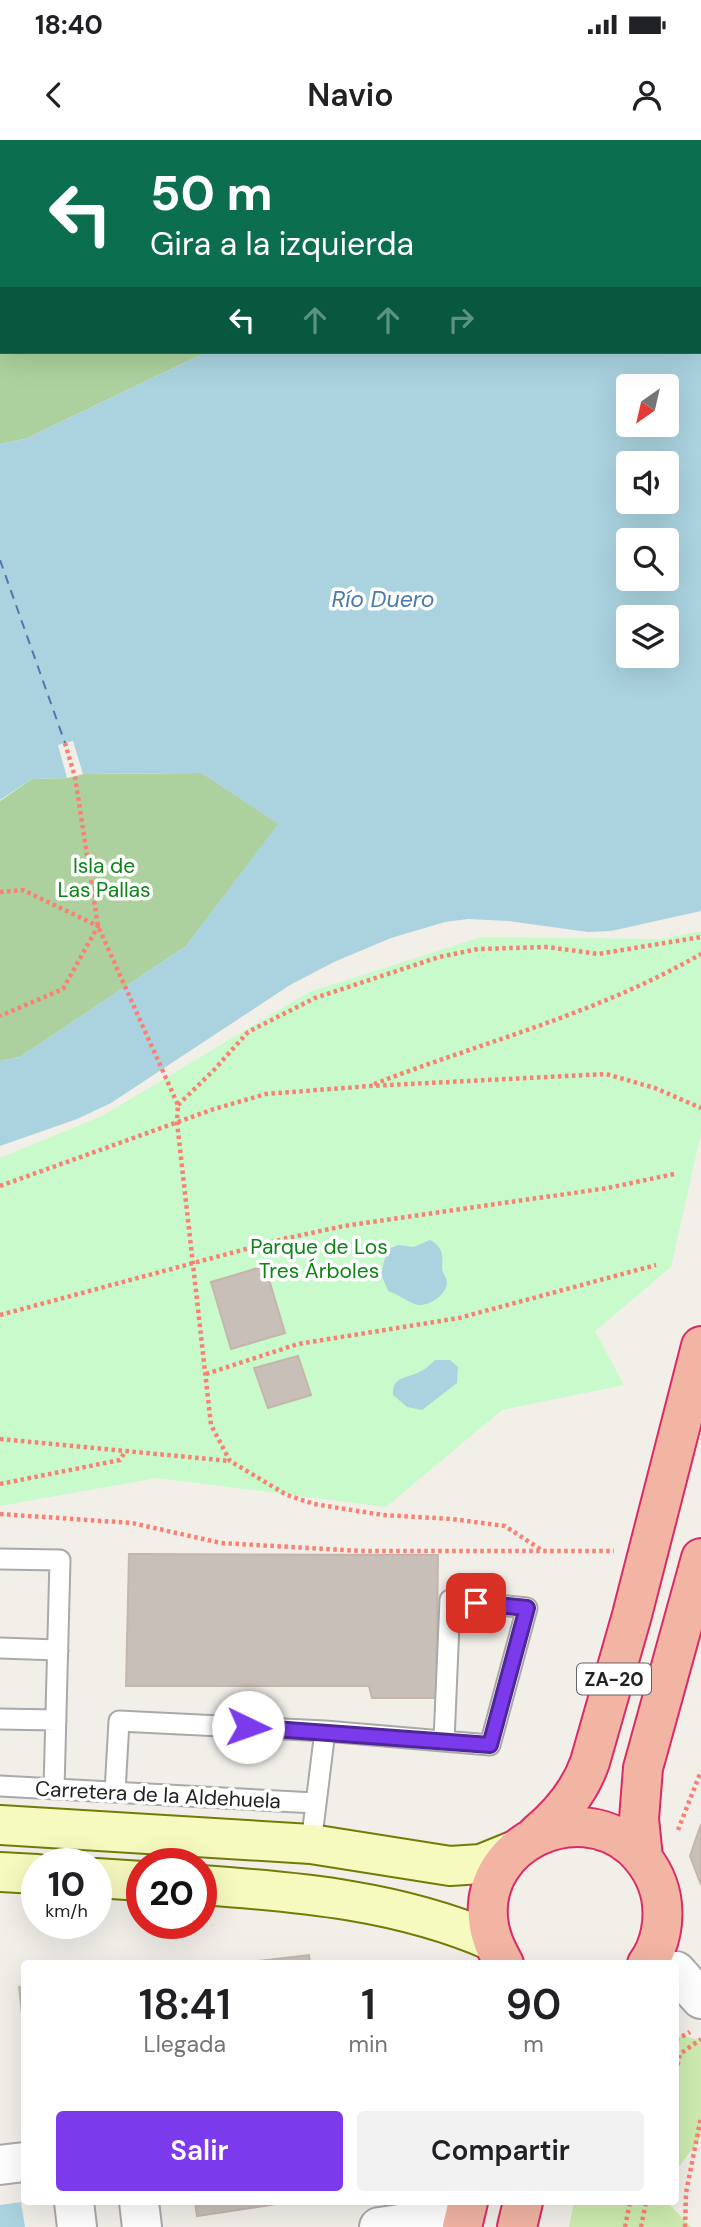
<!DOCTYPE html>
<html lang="es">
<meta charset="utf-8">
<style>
:root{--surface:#fff;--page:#f2f2f2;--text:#202124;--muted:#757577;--accent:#7c3aed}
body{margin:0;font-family:"DM Sans",sans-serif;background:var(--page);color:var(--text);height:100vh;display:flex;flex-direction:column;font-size:26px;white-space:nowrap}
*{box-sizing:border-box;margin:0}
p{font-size:23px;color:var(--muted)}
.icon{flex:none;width:38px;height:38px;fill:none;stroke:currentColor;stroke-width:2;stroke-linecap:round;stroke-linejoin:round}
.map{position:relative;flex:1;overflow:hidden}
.details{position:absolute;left:21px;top:1820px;width:658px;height:245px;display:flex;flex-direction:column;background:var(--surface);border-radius:7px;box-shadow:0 7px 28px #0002}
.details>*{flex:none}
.hud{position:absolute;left:0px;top:0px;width:702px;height:214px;box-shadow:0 7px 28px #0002;background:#0b6e4f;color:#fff;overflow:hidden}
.needle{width:46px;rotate:214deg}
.buttons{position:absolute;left:616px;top:234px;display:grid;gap:14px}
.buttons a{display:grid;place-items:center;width:63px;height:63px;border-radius:7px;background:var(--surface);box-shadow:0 7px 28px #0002;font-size:35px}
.speed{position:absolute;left:21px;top:1708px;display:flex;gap:14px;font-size:35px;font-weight:700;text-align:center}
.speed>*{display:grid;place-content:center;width:91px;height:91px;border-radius:50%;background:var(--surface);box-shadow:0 7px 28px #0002;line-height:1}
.speed small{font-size:18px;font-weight:400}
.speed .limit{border:10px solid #d22;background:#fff;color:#111}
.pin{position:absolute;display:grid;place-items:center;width:60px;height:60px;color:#fff;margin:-30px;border-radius:14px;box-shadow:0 4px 10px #0006}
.me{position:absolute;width:77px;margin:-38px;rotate:93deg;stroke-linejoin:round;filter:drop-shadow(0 0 5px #0008)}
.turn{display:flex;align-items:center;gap:24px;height:147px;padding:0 35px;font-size:32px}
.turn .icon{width:91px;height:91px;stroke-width:2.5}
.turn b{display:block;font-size:49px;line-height:60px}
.lanes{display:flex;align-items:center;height:66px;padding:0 35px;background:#0003;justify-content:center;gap:35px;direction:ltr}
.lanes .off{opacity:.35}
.eta{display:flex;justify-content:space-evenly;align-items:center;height:119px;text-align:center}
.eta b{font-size:42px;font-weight:600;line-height:49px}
.primary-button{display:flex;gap:14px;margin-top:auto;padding:14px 35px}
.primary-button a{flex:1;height:80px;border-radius:7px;background:var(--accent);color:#fff;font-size:28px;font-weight:600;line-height:80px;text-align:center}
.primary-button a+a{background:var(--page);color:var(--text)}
.status{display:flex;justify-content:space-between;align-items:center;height:49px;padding:0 35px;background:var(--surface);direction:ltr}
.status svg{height:19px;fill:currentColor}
header{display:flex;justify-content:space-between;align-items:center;height:91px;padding:0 35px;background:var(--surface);font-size:32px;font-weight:600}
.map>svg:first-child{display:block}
</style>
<div class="status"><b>18:40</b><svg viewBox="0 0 49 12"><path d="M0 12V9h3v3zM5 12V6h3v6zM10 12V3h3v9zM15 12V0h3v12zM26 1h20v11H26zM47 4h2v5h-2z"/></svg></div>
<header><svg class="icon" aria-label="back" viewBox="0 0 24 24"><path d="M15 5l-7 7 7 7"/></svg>Navio<svg class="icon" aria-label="person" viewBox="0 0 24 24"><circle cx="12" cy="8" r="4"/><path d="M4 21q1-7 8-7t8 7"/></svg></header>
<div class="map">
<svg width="701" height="2087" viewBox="0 0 701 2087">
<rect width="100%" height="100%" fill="#f2efe9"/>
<path fill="#cdebb0" d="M676,1895L701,1900V1997L676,2031Z
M574,2062H667L691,2087H569Z"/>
<path fill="#add19e" d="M0,63H2V212H207L25,299L0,304Z
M202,633L279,684L186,806L20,917L0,921V661L32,639L67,638L83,634Z"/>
<path fill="#c8facc" d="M701,791V993L671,1127L595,1191L624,1245L502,1270L386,1367L157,1338L0,1366V1018L102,976L309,852L481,797L661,799Z"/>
<path fill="#aad3df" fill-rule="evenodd" d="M0,0H701V771L611,791L588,792L508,781L468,779L445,782L391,798L334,822L290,845L111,963L77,979L0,1006V921L20,917L186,806L278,684L202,633L83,634L67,638L32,639L0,660V304L25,299L207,212H700V2H2L0,63ZM628,247H667V285H628ZM628,324H667V362H628ZM628,401H667V439H628ZM628,478H667V516H628Z
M430,1100C443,1107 443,1115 442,1128C442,1133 447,1137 447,1143C446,1155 430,1166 418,1165C411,1164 398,1154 388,1151L381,1134L385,1118L391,1108L398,1105L414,1107Z
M435,1220H450L458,1227L457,1243L422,1270L407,1267L393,1255C392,1235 408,1239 421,1231C426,1229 431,1224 435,1220Z
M21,2062L25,2087H0V2065Z"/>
<path fill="#f2efe9" d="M73,601L83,634L67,638L58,605Z"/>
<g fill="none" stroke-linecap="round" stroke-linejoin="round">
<path stroke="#4a7aab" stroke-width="2" stroke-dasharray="9 7" stroke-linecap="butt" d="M0,420L65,603"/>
</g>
<path fill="#c7bfb8" stroke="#c4b6ab" stroke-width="2" d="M265,1126L285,1193L231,1209L211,1142Z
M298,1216L311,1255L268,1268L254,1228Z
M129,1414L438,1415L436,1558H372L369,1546H126Z
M701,1684V1745L690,1716Z
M309,1815L310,1824H233Z
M24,1846V1893L19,1847Z
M195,2062H290L197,2076Z"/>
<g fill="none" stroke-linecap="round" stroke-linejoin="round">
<g stroke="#a9a9a9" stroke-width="23">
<path id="service" d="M0,1419L60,1420L54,1649
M0,1508L58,1510
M0,1579L56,1580
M0,1646L315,1663
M115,1652L119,1581L325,1591L490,1605L527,1468L450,1460L444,1601
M311,1704L325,1591"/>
</g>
<g stroke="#a9a9a9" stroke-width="42">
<path id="minor" d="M0,2025L24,2022
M74,2062L77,2087
M139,2062L142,2087
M379,2087C408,2083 435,2080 460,2062"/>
</g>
<g stroke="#a9a9a9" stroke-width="42">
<path id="tertiary" d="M676,1831L701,1859"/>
</g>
<g stroke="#707d05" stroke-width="42">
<path id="secondary" d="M0,1685L311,1704L450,1726L481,1724L513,1711
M0,1732L37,1734
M96,1738L142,1741
M201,1745C301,1752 400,1761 492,1801"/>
</g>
<g stroke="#dc2a67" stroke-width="42">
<path id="trunk" d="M537,1694C561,1674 580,1651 590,1622L632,1475L701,1206
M643,1718L639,1679L643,1628L701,1418
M504,1824C496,1809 489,1795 488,1778C482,1703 576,1659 632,1707C647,1721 657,1737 661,1757C665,1779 661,1805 647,1824
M462,2087L468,2062
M517,2087L523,2062"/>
</g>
<path stroke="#fa8072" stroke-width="4.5" stroke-dasharray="3.5 3.5" stroke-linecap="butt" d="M65,603L75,637L98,786L178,965L177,982L211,1285L230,1321L287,1355L314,1364L383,1375L452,1379L505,1386L543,1411
M0,752L23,750L98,786L63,849L0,876
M374,944C483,902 599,873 701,814
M178,965L213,931L248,892L315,858L439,817L478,809L548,807L598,814L701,797
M0,1046L214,969L266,954L370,946L606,934L655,948L701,968
M0,1175L283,1099L344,1086L608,1048L674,1034
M206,1234L298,1204L459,1178L656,1125
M0,1299L230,1321
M0,1344L120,1320L125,1312
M0,1374L132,1383L221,1403L361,1411H614
M678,1690L701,1631
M676,1900L690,1892
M676,1932L680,1914L701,1899
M625,2087L630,2062
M641,2087L646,2062
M685,2087L686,2053L701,1977"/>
<use href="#service" stroke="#fff" stroke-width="19"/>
<use href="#minor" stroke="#fff" stroke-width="38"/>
<use href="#tertiary" stroke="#fff" stroke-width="38"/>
<use href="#secondary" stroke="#f7fabf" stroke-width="38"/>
<use href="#trunk" stroke="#f2b4a3" stroke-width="38"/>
</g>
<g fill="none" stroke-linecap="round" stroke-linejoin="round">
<g stroke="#51269a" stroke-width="18">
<path id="route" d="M248,1587L490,1605L527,1468L476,1463"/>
</g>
<use href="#route" stroke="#7c3aed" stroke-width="12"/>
</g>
<g text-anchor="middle" stroke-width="7" stroke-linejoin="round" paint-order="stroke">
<rect fill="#fff" stroke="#646464" stroke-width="2" x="577" y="1523.5" width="74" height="31" rx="5"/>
<g font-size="19" font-weight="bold" fill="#222">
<text x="614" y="1546">ZA-20</text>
</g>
<g font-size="21" fill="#0c8416" stroke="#fff">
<text x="104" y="733">Isla de<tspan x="104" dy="24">Las Pallas</tspan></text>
<text x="319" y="1114">Parque de Los<tspan x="319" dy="24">Tres Árboles</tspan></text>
</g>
<g font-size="21" fill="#222" stroke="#fff">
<text transform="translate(158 1655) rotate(3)" y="7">Carretera de la Aldehuela</text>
</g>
<g font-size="23" font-style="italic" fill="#4a7aab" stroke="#fff">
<text x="383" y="467">Río Duero</text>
</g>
</g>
</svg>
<div class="buttons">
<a><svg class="needle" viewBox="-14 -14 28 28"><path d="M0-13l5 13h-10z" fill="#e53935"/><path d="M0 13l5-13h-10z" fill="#757577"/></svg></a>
<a><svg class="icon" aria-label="sound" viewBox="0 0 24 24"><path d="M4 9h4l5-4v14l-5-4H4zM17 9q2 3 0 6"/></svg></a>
<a><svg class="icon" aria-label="search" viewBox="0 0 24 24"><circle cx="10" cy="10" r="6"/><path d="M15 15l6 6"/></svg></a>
<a><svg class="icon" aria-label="layers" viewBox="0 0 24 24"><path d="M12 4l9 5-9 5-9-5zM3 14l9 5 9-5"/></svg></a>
</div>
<div class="speed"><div>10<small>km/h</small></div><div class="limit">20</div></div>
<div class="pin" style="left:476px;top:1463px;background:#d93025"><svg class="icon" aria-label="arrive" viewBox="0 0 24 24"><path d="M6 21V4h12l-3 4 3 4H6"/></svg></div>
<svg class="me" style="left:248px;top:1587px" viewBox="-20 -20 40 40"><circle r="19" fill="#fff"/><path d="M0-13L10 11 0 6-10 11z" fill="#7c3aed"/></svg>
<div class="hud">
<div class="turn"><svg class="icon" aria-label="left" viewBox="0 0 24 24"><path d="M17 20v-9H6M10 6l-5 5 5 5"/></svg><div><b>50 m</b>Gira a la izquierda</div></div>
<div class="lanes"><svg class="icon" aria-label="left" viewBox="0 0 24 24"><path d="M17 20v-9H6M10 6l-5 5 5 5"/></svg><svg class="icon off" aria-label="ahead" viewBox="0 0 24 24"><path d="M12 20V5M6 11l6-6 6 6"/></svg><svg class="icon off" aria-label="ahead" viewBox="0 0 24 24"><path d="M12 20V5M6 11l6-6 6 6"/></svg><svg class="icon off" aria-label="right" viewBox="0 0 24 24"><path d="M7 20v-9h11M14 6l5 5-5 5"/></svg></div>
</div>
<section class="details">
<div class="eta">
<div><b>18:41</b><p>Llegada</p></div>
<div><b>1</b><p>min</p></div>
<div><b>90</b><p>m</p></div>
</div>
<div class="primary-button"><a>Salir</a><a>Compartir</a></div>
</section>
</div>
